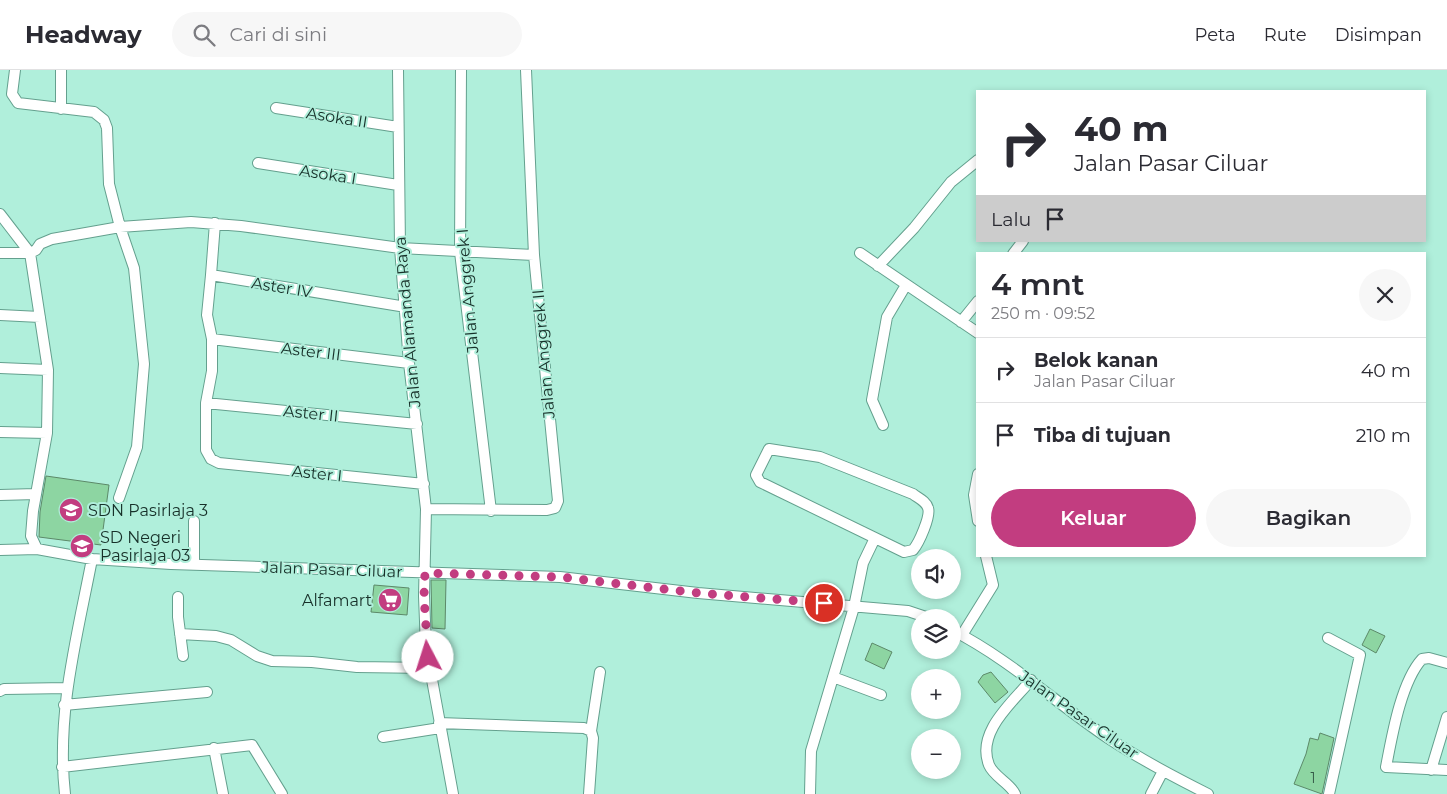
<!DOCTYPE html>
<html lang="id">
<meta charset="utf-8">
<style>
:root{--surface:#fff;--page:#f7f7f7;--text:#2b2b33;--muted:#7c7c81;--line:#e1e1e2;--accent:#c23d80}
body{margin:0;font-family:Montserrat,sans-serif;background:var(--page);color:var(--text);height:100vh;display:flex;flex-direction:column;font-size:19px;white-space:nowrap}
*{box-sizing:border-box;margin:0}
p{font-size:16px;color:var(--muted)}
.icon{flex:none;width:28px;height:28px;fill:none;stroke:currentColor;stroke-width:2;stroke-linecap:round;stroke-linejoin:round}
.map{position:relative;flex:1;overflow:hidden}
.drawer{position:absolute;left:976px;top:182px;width:450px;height:305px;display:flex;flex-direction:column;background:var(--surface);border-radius:0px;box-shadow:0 2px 8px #0003}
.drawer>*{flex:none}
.hud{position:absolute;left:976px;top:20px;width:450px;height:152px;border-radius:0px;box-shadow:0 2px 8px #0003;background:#fff;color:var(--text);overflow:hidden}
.buttons{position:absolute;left:911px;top:479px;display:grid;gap:10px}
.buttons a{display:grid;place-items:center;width:50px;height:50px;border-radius:50%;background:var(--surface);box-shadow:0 2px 8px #0003;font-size:25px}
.pin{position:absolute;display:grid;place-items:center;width:42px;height:42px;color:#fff;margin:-21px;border:2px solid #fff;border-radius:50%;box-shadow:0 1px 5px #0007}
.me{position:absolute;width:55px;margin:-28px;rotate:355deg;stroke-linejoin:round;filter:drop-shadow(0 0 4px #0008)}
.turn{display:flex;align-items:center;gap:18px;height:105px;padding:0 15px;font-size:22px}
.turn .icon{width:65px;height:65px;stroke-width:2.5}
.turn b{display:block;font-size:35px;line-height:42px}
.then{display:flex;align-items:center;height:48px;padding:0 15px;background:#0003;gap:10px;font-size:19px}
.round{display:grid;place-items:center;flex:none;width:52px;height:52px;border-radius:26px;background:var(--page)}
.head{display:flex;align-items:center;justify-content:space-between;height:85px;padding:0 15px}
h1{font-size:30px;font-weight:600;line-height:38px}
.action{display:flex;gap:10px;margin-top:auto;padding:10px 15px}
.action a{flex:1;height:58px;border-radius:30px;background:var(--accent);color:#fff;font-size:20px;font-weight:600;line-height:58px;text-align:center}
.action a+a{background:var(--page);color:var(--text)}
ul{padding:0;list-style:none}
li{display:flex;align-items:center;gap:15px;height:65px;padding:0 15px;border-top:1px solid var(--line)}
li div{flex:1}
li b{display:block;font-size:19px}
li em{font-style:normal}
header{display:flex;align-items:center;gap:30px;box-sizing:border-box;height:70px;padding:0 25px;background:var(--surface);border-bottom:1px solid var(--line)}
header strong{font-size:24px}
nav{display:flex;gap:28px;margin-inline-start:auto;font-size:18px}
.search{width:350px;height:45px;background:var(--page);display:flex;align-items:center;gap:12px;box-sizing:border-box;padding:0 18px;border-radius:28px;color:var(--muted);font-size:19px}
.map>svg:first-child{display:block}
</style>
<header>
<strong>Headway</strong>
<div class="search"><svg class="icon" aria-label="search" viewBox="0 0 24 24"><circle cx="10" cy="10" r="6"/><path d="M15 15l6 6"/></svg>Cari di sini</div>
<nav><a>Peta</a><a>Rute</a><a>Disimpan</a></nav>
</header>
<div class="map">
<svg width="1447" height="724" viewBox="0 0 1447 724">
<rect width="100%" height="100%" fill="#b0efdb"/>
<path fill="#8dd5a2" stroke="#5c8969" d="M46,406L109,415L101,475L39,467L40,442Z
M431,510H446L445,559L432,558Z
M374,515L409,518L407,545L371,542Z
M1370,559L1385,566L1376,583L1362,575Z
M872,573L892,582L884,599L865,590Z
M991,602L1008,622L995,633L978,612L983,605Z
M1320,663L1334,668L1322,724L1294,714L1306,684L1310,668L1318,670Z"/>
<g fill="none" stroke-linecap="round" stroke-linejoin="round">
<g stroke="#64a08e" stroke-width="12">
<path id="minor" d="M15,0L12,24L18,33L94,42L104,50L107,58L109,114L120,157L134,198L144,294L137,377L119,428
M398,0L400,178L409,293L426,439L424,526L426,577L453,724
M461,0L460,182L491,441
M276,38L398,57
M61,39V0
M258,93L398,115
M0,144L30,183L48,300L47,363L33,441L31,466L37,479
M215,153L211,205L406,237
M0,183H30
M30,183L36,180L40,174L52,169L120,157L191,152L241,156L400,178L534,185
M860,183L978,263
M1013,184L1023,171
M878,196L914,158L951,112L978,90
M211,205L207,245L212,269V301L206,333V380L211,389L219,393L424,414
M0,245L40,247
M961,252L978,231
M212,269L409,293
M0,298L48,300
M206,333L417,354
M883,355L872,330L887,247L906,215
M0,362L47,363
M769,379L820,387L913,424C918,428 926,431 928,438C931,446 919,473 913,480L904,482L760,412L756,405Z
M978,404L974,425L978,451
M0,425L36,424
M426,439L547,440L555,438L558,431L534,185L526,0
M0,480L37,479L92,489L171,494L560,507L698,523L908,541L929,548
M194,493V451
M178,527V547L183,586
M952,560C1009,589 1056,633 1108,668C1140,689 1174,707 1208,724
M180,564L216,566L231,570L257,586L272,591L312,592L357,597L429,598
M962,565L993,515L986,486
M1328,568L1360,585L1329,724
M1447,593L1429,588L1422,589C1401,612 1392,666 1386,697L1447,700
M833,607L881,625
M0,621L4,619L67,618
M64,635L207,622
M439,653L584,658L591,661L593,668L589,724
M591,661L600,602
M383,667L440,658
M214,678L223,724
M62,697L252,675L282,724
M1431,700L1447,647
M65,724C56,644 77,567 92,489
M810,724L811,681L854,537L863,493L875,468
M1015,724C1010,713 994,707 989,695C976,662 1012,633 1031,610
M1151,724L1163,701"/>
</g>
<use href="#minor" stroke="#fff" stroke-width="10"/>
</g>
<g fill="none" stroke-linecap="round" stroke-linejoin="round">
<path stroke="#c23d80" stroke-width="9" stroke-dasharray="0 16.2" d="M428,587L424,526L425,503L560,507L698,523L824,533"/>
</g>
<defs>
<g id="school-disc" transform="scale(1.25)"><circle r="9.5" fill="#c23d80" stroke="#b0efdb"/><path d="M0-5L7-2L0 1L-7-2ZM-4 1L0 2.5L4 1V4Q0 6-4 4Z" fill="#fff"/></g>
<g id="supermarket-disc" transform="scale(1.25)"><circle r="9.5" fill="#c23d80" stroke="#b0efdb"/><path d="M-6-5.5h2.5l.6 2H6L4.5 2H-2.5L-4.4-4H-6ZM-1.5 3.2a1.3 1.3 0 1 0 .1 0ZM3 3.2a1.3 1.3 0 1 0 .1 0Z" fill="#fff"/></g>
</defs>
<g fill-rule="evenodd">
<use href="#school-disc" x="71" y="440"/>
<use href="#school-disc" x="82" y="476"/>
<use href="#supermarket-disc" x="390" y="530"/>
</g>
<g text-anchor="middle" stroke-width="4" stroke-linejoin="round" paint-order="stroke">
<g font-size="14" fill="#345947">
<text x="1313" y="713">1</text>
</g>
<g font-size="16" fill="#173029" stroke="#b0efdb">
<text transform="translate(337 47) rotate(9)" y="6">Asoka II</text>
<text transform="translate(328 104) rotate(9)" y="6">Asoka I</text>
<text transform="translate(282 217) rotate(9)" y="6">Aster IV</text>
<text transform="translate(467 221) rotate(-95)" y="6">Jalan Anggrek I</text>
<text transform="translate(407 252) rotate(-95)" y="6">Jalan Alamanda Raya</text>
<text transform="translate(311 281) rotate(7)" y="6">Aster III</text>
<text transform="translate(543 284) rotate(-95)" y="6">Jalan Anggrek II</text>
<text transform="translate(311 343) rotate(6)" y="6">Aster II</text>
<text transform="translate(317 403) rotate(6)" y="6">Aster I</text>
<text transform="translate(332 499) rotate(2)" y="6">Jalan Pasar Ciluar</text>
<text transform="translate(1079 644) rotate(35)" y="6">Jalan Pasar Ciluar</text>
</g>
<g font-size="16" fill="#173029" stroke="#b0efdb" text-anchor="start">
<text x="88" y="446">SDN Pasirlaja 3</text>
<text x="100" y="473">SD Negeri<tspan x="100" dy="18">Pasirlaja 03</tspan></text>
<text x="372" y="536" text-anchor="end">Alfamart</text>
</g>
</g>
</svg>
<div class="buttons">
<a><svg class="icon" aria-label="sound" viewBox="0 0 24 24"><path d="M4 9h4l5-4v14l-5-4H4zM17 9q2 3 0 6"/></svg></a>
<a><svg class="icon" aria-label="layers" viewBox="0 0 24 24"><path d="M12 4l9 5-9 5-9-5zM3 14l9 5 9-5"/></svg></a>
<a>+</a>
<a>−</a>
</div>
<div class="pin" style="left:824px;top:533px;background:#d93025"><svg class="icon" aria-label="arrive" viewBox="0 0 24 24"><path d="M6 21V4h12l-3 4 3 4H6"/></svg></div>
<svg class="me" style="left:428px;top:587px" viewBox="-20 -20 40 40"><circle r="19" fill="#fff"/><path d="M0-13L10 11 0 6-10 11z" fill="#c23d80"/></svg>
<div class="hud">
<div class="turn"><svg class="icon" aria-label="right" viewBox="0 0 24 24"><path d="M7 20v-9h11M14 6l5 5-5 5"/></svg><div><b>40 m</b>Jalan Pasar Ciluar</div></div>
<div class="then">Lalu<svg class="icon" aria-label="arrive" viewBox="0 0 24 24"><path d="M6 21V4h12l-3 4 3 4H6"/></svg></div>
</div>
<section class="drawer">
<div class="head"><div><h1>4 mnt</h1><p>250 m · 09:52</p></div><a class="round"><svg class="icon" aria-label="close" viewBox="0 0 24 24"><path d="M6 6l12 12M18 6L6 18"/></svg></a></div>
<ul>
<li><svg class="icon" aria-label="right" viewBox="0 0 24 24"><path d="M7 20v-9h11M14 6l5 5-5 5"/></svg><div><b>Belok kanan</b><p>Jalan Pasar Ciluar</p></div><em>40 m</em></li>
<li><svg class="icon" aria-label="arrive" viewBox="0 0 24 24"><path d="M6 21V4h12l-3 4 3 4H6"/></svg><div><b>Tiba di tujuan</b></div><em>210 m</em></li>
</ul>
<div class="action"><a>Keluar</a><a>Bagikan</a></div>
</section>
</div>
